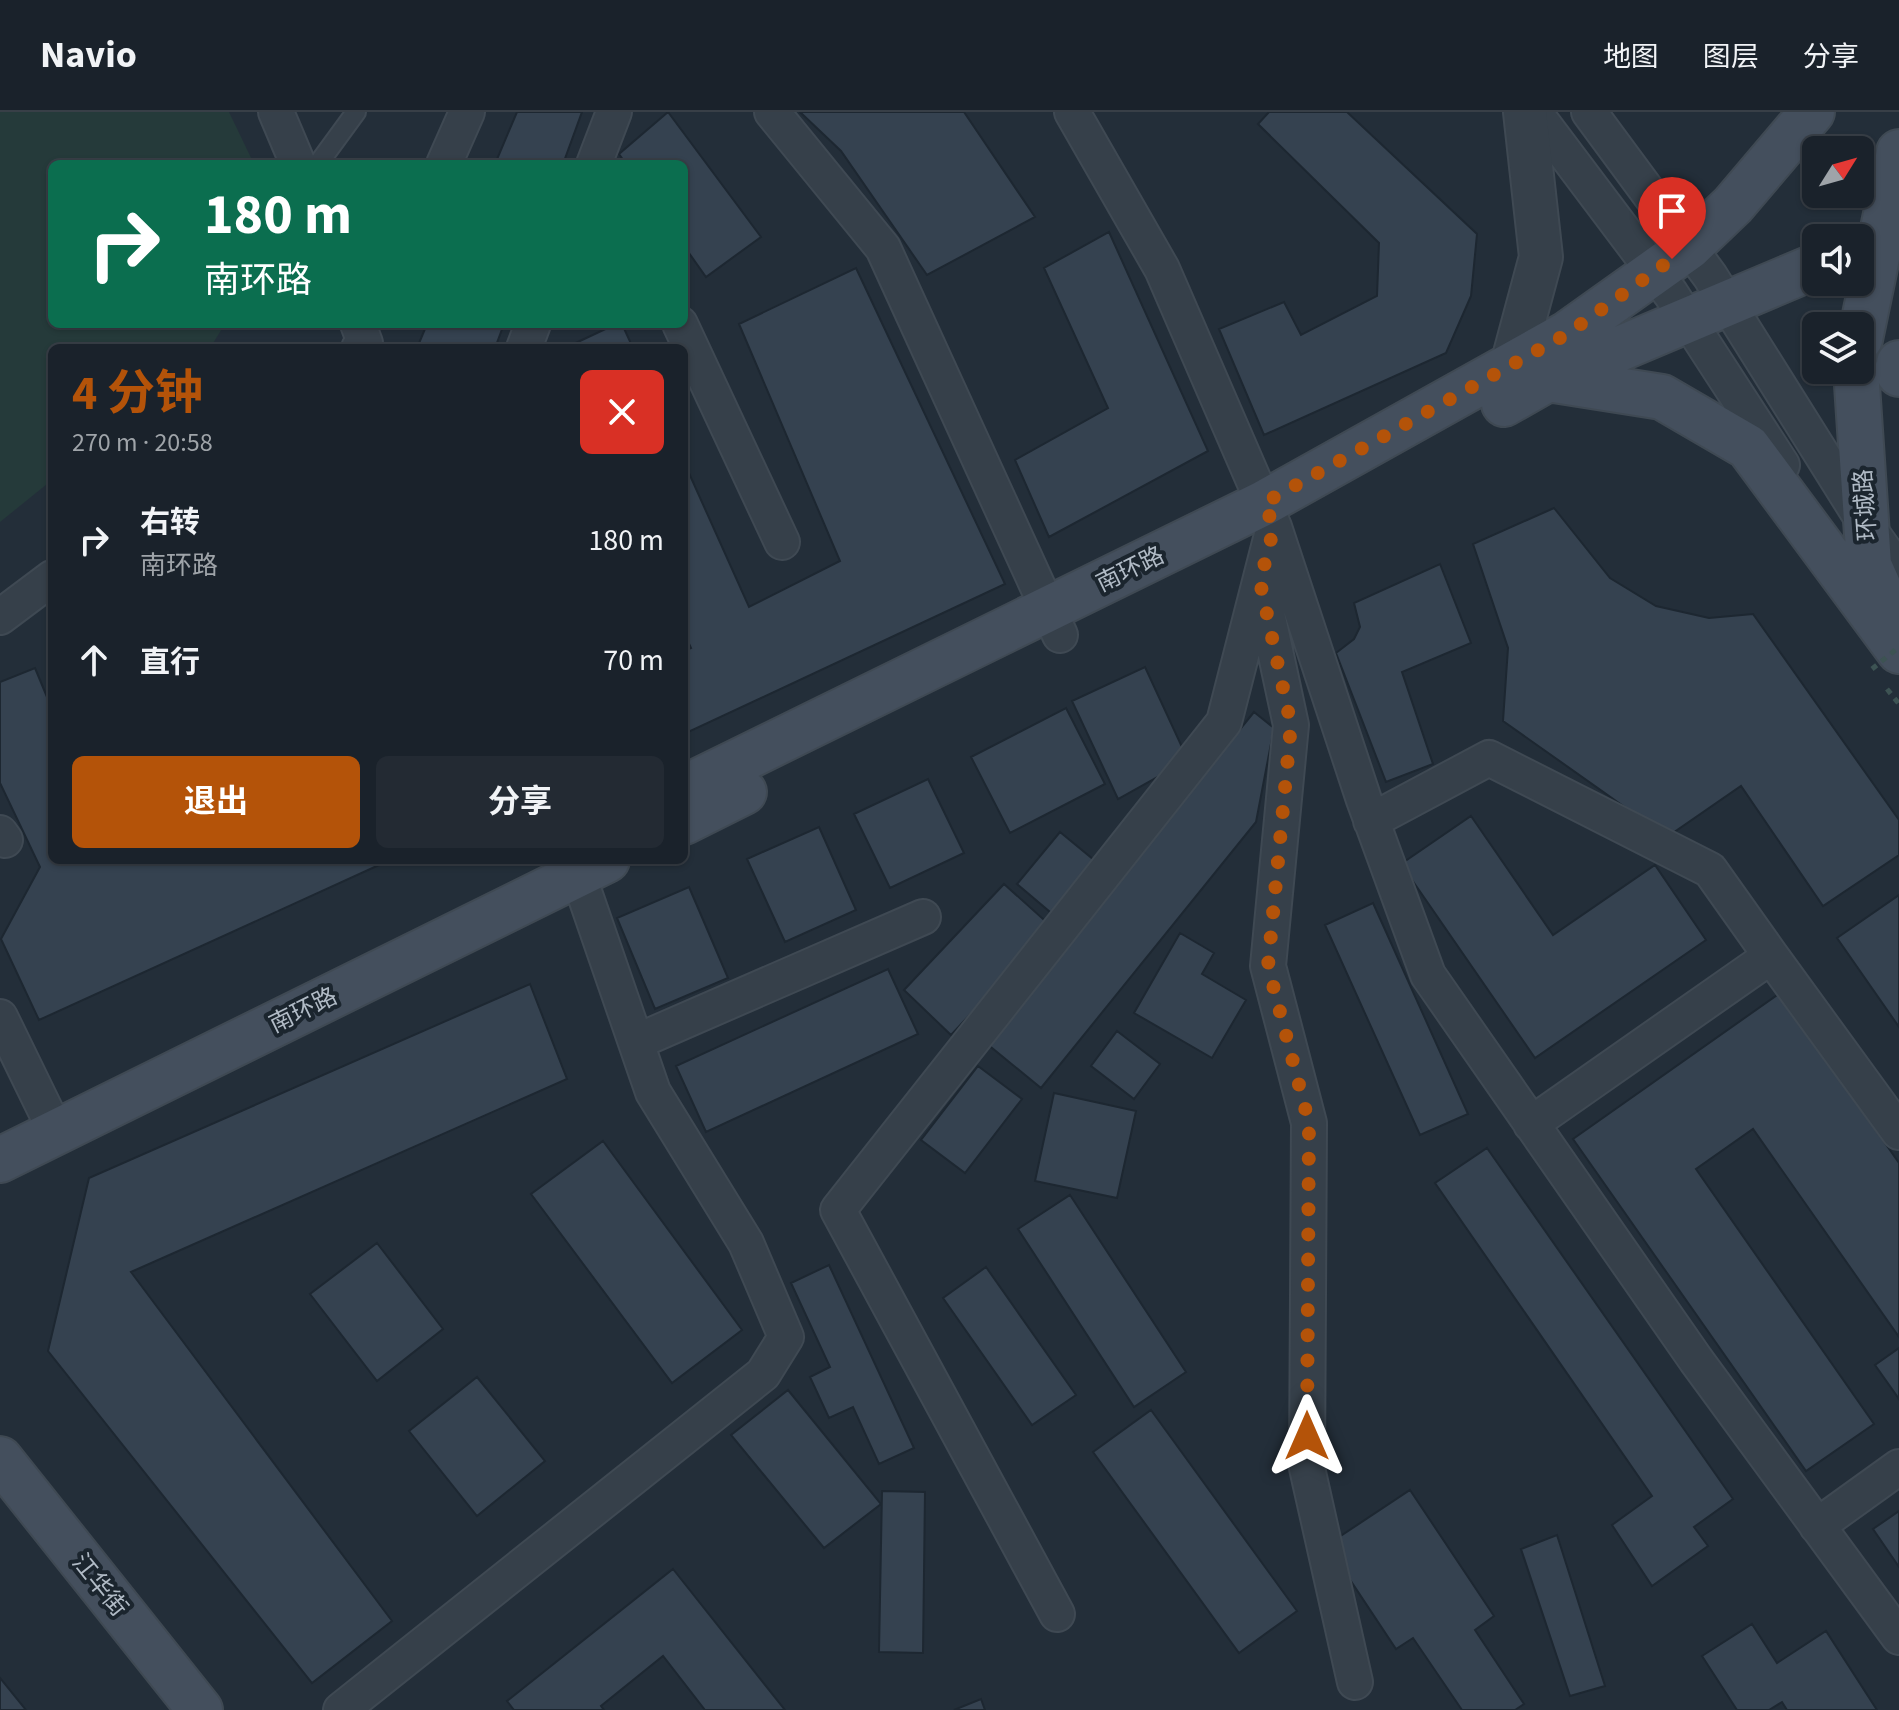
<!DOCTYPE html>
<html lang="zh">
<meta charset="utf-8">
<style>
:root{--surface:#1a222b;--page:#232a33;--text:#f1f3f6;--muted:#9fa4a9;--line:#383f47;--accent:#b45309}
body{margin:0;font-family:"Source Sans 3","Noto Sans SC",sans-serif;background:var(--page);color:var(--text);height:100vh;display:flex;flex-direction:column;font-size:30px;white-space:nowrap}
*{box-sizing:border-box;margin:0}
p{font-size:26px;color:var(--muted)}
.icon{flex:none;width:44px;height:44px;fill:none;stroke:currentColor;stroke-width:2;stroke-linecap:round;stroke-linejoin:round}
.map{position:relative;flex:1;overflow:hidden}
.panel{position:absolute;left:48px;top:232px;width:640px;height:520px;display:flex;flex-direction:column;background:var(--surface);border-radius:12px;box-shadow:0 2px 6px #0004,0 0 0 2px var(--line)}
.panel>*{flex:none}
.guide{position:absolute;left:48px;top:48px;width:640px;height:168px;border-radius:12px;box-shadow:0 2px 6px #0004,0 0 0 2px var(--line);background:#0b6e4f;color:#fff;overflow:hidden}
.needle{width:52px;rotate:53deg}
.controls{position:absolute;left:1802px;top:24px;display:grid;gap:16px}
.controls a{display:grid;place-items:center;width:72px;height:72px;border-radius:12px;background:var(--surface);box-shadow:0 2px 6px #0004,0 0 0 2px var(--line);font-size:40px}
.pin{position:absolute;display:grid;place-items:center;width:68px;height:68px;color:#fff;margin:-82px -34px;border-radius:50% 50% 50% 0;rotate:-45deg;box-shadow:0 0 8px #0007}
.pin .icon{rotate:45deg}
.me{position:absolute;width:88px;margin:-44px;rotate:0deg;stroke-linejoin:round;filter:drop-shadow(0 0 6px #0008)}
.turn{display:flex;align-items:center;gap:28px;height:168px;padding:0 24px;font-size:36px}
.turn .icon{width:104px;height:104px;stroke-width:2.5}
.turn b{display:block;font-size:56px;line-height:68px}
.round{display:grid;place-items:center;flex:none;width:84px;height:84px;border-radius:12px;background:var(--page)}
.overview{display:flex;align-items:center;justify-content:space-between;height:136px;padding:0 24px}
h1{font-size:48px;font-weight:700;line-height:60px;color:var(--accent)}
.button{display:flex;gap:16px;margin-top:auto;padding:16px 24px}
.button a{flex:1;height:92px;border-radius:12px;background:var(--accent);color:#fff;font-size:32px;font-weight:700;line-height:92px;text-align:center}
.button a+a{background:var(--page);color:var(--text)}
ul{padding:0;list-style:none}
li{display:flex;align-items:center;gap:24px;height:120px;padding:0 24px}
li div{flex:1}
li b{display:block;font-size:30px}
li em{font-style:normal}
header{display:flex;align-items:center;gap:48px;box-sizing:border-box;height:112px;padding:0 40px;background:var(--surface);border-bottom:2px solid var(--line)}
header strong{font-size:38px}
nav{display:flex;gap:44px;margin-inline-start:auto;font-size:28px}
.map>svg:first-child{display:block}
</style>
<header>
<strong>Navio</strong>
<nav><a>地图</a><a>图层</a><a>分享</a></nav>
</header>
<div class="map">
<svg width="1899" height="1598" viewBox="0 0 1899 1598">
<rect width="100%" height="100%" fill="#232e39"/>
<path fill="#253a3a" d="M0,0H229L254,52H52V212H225L210,236H52V368L0,410Z"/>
<path fill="#354250" stroke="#1d2731" stroke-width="2" d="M517,0H582L563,52H495Z
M668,0L761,125L706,165L684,134V52H626L619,42Z
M800,0H964L1035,105L927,163L841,39Z
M1269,0H1347L1477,122L1471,184L1446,241L1264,323L1219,217L1284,190L1301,223L1377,184L1379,131L1258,12Z
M1109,120L1208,339L1049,425L1015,348L1108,296L1044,156Z
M856,156L1005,472L684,622V539L691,536L684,521V350L749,495L840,449L739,212Z
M427,212H504L495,236H417Z
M616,212H622L633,236H565Z
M1554,396L1610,466L1656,494L1709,506L1753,502L1899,708V743L1823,794L1741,674L1667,725L1503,609L1508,536L1473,432Z
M1440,452L1471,531L1402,560L1433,652L1386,670L1336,541L1354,527L1360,515L1354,491Z
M1145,555L1188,648L1118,687L1072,589Z
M35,556L52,597V748H390L39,908L1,827L40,755L0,671V570Z
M1066,596L1105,672L1010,721L971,645Z
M1254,600L1274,616L1256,710L1041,976L986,931Z
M928,667L964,741L890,776L854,702Z
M1471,704L1553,823L1655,753L1706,828L1535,946L1401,752Z
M819,715L856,798L785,830L747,747Z
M1060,720L1100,753L1056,805L1017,772Z
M1004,772L1052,815L951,923L904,878Z
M689,775L728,866L655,897L617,806Z
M1899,783V915L1837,826Z
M1373,791L1468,1002L1420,1023L1325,813Z
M1180,821L1214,841L1202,862L1246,888L1212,946L1134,901Z
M888,857L918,922L706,1020L676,954Z
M530,872L567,967L131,1160L392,1509L312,1571L48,1239L89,1066Z
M1780,881L1899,1051V1225L1753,1017L1696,1057L1874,1312L1806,1359L1573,1027Z
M1117,919L1160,952L1134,987L1091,954Z
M978,954L1022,987L965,1061L921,1028Z
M1054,981L1136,999L1117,1086L1035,1069Z
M603,1029L742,1218L672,1271L531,1082Z
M1487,1036L1733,1387L1694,1415L1708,1434L1652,1474L1612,1413L1652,1384L1435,1071Z
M1070,1083L1186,1260L1134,1295L1018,1117Z
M377,1131L443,1217L377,1269L310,1182Z
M829,1153L914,1336L879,1352L853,1295L829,1306L810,1265L830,1255L791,1171Z
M986,1155L1076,1283L1032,1313L943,1186Z
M1899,1236V1287L1875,1253Z
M477,1265L545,1349L477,1404L409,1319Z
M788,1278L881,1392L824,1436L731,1323Z
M1151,1298L1297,1499L1239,1541L1093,1340Z
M1410,1378L1494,1504L1475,1518L1524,1592L1515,1598H1462L1413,1526L1396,1537L1327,1433Z
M882,1379L925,1380L923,1541L879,1540Z
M1899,1399V1455L1873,1417Z
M1557,1423L1605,1574L1570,1584L1521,1437Z
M673,1457L785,1598H705L663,1544L601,1594L604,1598H514L507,1589Z
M1752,1512L1777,1551L1826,1519L1877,1598H1787L1782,1590L1769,1598H1737L1702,1544Z
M0,1566L26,1598H0Z
M981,1587L985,1598H954Z"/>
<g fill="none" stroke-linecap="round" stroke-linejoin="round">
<g stroke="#3f4953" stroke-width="22">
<path id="service" d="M318,52L356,0"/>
</g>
<g stroke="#3f4953" stroke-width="38">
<path id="minor" d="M276,0L298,52
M772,0L883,136L1060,523
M1072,0L1162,157L1274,415L1364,688L1428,863L1696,1248L1899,1525
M1534,0L1671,182L1782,353
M1589,0L1710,164L1866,413L1899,459
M444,52L467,0
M594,52L614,0
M358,212L365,231L359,236
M680,212L782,430
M524,236L533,212
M1262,478L1291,613L1268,854L1309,1011L1307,1356L1355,1570
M0,505L52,466
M1371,709L1489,646L1710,758L1771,844L1531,1012
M0,721L5,728
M1771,844L1899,1020
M0,905L56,1020
M636,930L923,805
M1817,1414L1899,1355
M1057,1502L838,1098L1224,610L1274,415
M341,1598L763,1262L786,1225L746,1131L653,980L573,748"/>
</g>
<g stroke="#3f4953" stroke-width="46">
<path id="tertiary" d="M1512,253L1541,145L1525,0"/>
</g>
<g stroke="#3f4953" stroke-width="48">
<path id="secondary" d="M1860,227L1899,40
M1899,251V262
M1856,258L1869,453L1891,503
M1548,267L1662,285L1748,335L1899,539
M1504,292L1548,267L1816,154
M684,676L1264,391L1567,222L1689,135L1733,93L1812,0
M684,710L744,680
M0,1048L607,748
M0,1347L200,1598"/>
</g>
<path stroke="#3d5353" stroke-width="5" stroke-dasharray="6 6" stroke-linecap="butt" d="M1887,577L1899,592"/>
<use href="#service" stroke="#36404a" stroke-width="18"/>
<use href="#minor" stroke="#36404a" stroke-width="34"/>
<use href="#tertiary" stroke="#36404a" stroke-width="42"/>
<use href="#secondary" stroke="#444f5d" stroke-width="44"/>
<path stroke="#3d5353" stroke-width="5" stroke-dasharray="6 6" stroke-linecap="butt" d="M1872,557L1899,535"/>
</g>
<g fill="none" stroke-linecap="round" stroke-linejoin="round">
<path stroke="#b45309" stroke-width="14" stroke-dasharray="0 25.2" d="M1307,1324L1309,1011L1268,854L1291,613L1260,470L1274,415L1264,391L1567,222L1672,147"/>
</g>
<g text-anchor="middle" stroke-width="8" stroke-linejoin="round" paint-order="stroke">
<g font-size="24" fill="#b1bbc6" stroke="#1b252e">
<text transform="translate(1865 393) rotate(-94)" y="8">环城路</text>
<text transform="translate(1130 457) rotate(-26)" y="8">南环路</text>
<text transform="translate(303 898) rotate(-26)" y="8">南环路</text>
<text transform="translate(100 1473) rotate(51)" y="8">江华街</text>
</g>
</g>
</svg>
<div class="controls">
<a><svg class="needle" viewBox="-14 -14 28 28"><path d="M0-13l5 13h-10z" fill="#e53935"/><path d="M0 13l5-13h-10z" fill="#9fa4a9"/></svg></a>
<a><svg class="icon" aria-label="sound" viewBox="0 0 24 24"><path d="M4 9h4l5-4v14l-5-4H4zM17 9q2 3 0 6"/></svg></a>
<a><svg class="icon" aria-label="layers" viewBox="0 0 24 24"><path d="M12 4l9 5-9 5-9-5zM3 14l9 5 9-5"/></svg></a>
</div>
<div class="pin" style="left:1672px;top:147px;background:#d93025"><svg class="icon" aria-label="arrive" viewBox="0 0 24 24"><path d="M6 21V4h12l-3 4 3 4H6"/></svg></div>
<svg class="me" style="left:1307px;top:1324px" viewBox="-20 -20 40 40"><path d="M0-17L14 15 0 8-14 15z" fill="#b45309" stroke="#fff" stroke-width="4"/></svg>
<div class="guide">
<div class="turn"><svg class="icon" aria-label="right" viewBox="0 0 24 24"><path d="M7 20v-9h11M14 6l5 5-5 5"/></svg><div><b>180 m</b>南环路</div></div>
</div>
<section class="panel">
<div class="overview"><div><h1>4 分钟</h1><p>270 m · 20:58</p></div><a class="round" style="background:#d93025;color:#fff"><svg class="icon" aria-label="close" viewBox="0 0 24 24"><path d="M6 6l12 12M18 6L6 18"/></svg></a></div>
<ul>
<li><svg class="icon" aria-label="right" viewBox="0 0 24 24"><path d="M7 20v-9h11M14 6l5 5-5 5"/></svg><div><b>右转</b><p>南环路</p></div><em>180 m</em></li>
<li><svg class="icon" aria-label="ahead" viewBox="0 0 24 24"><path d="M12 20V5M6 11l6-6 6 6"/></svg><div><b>直行</b></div><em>70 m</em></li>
</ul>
<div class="button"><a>退出</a><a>分享</a></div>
</section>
</div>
